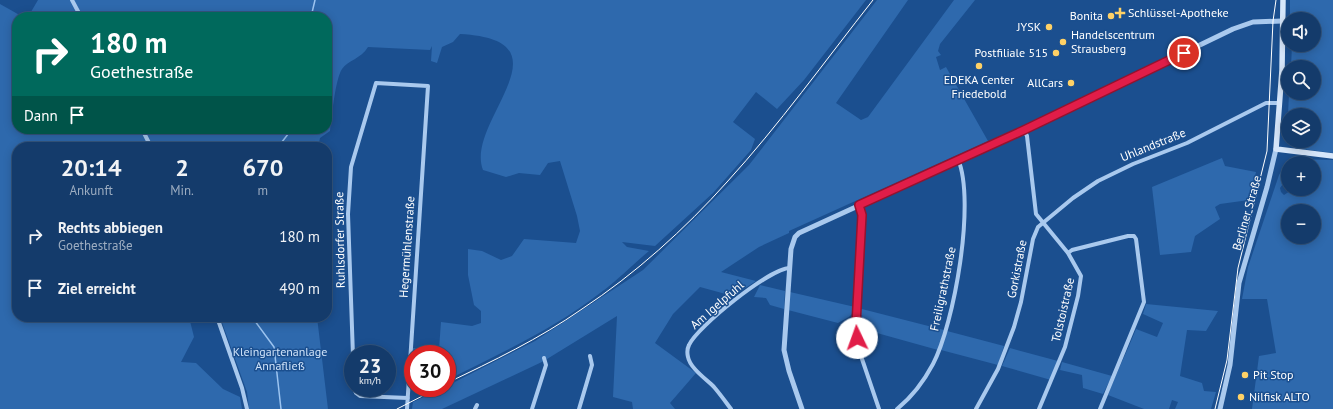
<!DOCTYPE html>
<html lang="de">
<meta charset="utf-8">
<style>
:root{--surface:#143b6b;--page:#214673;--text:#f1f3f6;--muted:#9dadc1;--line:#33557e}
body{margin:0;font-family:"PT Sans",sans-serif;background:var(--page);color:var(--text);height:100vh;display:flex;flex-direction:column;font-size:15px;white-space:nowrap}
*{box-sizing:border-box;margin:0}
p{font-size:13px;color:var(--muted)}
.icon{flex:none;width:22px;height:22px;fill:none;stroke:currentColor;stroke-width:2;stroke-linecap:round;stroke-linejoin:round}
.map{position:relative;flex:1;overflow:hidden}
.side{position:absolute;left:12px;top:142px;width:320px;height:180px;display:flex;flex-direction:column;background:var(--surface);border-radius:16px;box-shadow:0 2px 10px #0003,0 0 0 1px var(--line)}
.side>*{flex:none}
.guide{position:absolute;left:12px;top:12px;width:320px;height:122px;border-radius:16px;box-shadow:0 2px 10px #0003,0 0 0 1px var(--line);background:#00695c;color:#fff;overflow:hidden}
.tools{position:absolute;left:1281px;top:12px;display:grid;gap:8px}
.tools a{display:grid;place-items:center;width:40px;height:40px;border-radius:50%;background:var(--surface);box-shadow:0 2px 10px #0003,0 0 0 1px var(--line);font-size:20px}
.speed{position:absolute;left:344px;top:345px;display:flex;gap:8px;font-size:20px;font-weight:700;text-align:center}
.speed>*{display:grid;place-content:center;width:52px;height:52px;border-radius:50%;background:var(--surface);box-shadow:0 2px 10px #0003,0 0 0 1px var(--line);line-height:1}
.speed small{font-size:10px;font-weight:400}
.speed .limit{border:6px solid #d22;background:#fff;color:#111}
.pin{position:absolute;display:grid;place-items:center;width:34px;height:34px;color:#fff;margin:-17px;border:2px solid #fff;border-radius:50%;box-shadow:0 1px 4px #0007}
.me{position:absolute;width:44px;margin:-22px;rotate:357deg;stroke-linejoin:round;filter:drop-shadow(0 0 3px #0008)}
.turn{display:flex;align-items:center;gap:14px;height:84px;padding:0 12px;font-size:18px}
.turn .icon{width:52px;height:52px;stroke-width:2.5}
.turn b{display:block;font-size:28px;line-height:34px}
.then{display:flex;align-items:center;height:38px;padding:0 12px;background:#0003;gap:8px;font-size:15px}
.eta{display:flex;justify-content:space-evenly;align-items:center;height:68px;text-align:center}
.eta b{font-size:24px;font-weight:600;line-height:28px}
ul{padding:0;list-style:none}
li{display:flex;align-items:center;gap:12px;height:52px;padding:0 12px}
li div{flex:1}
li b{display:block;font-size:15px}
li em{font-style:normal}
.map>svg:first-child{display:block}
</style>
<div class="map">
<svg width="1333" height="409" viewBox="0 0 1333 409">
<rect width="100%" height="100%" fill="#1b4f8f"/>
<path fill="#2e69ad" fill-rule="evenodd" d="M38,0H866L804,80L777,109L756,92L733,122L755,139L751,150L713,193L655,246L622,242L627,247L649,251C632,265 618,280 600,293C554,329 499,354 447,380V354H413V348L439,349L441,322L472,326L481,323V311L474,305L468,275V249L482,251L501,260L512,256L524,239L576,243L580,231L577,216L560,161L548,163L540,175L519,173L506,177L483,170C464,122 575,40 460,34L453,42L442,47L437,63L431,61L432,46L430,50L368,47C361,59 348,60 342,69C335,80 332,116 330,131L320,138L318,147H17V317H189L194,337L181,362L196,363L223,389L240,397L242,409H0V4L23,17H17V129H327V17H28Z
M877,0H908L836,103L861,120L868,117L954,0H975L940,44L938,51L941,55L936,57L940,70L946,67L988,141L789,231V233L759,247L721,272L756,281L733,296L700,287L673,314L655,343L696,373L670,403L675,409H633L632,402L613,397L617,316L547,359L545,358L544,361L442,409H412L413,402L443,388H447V386L535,341L643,270L749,165Z
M1290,0H1333V153L1295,148L1292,141H1314V115H1288L1289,93H1314V67H1291L1292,45H1314V19H1290Z
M1222,158L1225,166L1256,172L1249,200L1220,204L1215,207L1220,219L1195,236L1191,252L1160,255L1152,187Z
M1293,159L1333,160V409H1252L1259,356L1276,353L1267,299H1242L1248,267L1279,175L1288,160ZM1288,163H1314V189H1293L1284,195L1281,192L1280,188L1288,177ZM1288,211H1314V237H1288Z
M760,285L785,291L784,309L770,305L766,298L754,297Z
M790,292L855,307C854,316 845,319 838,323L788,310Z
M1146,304L1218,311L1206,331L1187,330L1180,376L1202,383L1204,391L1216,392L1211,409H1175L1178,402L1172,400L1169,409H1144L1108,395C1116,373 1127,352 1136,329L1157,337L1163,323L1143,314Z
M858,308L944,330L938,350L859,328L858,317L863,316L858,314Z
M220,317H317L328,409H249L247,392Z
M947,331L1004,346L998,365L941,350Z
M1010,348L1058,361L1051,380L1002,366Z
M1062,362L1112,376L1103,394L1083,388L1082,375L1060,370Z"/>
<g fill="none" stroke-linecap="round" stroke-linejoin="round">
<path stroke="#9cc4f0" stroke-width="1.5" d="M311,17L315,0
M278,147L292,129
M252,317L274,347L281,409"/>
<path stroke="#a9c9ee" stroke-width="4" d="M72,0L81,17
M142,129L151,147
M1024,130L1027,136L1036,214L1068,253L1081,276L1078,296L1065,347L1039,409
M859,205L862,215L856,325L861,356L879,409
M1068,253L1072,250L1128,236H1134L1136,239L1144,302L1100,409
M217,317L242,388L247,409
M353,356L348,214L351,167L376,83L428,86L407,409
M354,388L356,393L360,396L408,398
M475,409L477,405
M532,409L546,365L544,358
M579,409L592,365L590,356
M731,409C725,401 720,394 714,387C706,379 690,368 688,357C687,353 687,349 689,345C697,327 770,268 790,268
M897,409C912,397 924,381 933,364C954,324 976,202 958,159
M976,409L998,369L1014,327L1021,302L1033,239L1038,227L1073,198L1098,181L1133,164L1187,143L1266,103H1280"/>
<path stroke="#a9c9ee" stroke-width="5" d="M802,409L789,371L784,350L791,249L795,237L799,233L1024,130L1233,29L1253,22L1282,21
M1220,409L1230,365L1239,283L1267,187L1276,149"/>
<path stroke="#d6e6fa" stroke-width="5.5" d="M1283,0L1282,70L1276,149L1333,156"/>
<path stroke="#fff" stroke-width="1" d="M447,383C493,361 539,339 582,309C635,274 685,229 727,182C779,125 825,61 873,0
M397,409L438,388
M1215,409L1227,360L1238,268L1267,151L1273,21L1276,0"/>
</g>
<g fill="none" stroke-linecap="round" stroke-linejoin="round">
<g stroke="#92132f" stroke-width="10">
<path id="route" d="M857,338L856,325L862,215L859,205L1024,130L1184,53"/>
</g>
<use href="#route" stroke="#e11d48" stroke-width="7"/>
</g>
<g fill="#ffd166" stroke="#1b4f8f" stroke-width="1.5">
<path d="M1118 7h4v4h4v4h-4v4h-4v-4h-4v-4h4z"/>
<circle cx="1111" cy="16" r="4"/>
<circle cx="1049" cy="27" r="4"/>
<circle cx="1063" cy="42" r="4"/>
<circle cx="1056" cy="53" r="4"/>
<circle cx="979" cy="66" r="4"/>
<circle cx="1071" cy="83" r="4"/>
<circle cx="1245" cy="375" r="4"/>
<circle cx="1241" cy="397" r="4"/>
</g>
<g text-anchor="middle" stroke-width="3" stroke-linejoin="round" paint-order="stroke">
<g font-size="12" fill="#fff" stroke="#1b4f8f" text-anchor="start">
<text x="1128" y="17">Schlüssel-Apotheke</text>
<text x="1103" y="20" text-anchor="end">Bonita</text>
<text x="1041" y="31" text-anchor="end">JYSK</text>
<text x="1071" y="39">Handelscentrum<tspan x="1071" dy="14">Strausberg</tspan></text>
<text x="1048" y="57" text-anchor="end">Postfiliale 515</text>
<text x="979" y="84" text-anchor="middle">EDEKA Center<tspan x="979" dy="14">Friedebold</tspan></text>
<text x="1063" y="87" text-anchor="end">AllCars</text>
<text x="1253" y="379">Pit Stop</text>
<text x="1249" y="401">Nilfisk ALTO</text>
</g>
<g font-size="12" fill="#fff" stroke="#1b4f8f">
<text transform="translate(1153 145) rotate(-22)" y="4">Uhlandstraße</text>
<text transform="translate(1247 213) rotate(-74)" y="4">Berliner Straße</text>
<text transform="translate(340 240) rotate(-91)" y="4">Ruhlsdorfer Straße</text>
<text transform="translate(407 247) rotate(-86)" y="4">Hegermühlenstraße</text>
<text transform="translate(1017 269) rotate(-79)" y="4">Gorkistraße</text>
<text transform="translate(943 289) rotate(-78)" y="4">Freiligrathstraße</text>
<text transform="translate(717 305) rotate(-41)" y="4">Am Igelpfuhl</text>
<text transform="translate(1063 310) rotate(-77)" y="4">Tolstoistraße</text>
</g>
<g font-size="12" fill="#cfe3fa" stroke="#1b4f8f">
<text x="280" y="356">Kleingartenanlage<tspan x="280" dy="14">Annafließ</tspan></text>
</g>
</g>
</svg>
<div class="tools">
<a><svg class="icon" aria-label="sound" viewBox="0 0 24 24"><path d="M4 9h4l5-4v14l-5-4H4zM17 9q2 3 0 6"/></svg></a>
<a><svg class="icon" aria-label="search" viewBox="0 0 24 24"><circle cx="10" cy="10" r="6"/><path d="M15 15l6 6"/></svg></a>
<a><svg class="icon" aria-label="layers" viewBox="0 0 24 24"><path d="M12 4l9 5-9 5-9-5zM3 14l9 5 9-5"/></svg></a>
<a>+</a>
<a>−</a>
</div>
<div class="speed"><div>23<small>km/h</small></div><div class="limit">30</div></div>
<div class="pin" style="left:1184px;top:53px;background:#d93025"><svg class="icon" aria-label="arrive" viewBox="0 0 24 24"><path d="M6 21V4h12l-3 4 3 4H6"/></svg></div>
<svg class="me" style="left:857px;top:338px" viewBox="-20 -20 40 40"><circle r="19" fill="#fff"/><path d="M0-13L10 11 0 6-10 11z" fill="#e11d48"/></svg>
<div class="guide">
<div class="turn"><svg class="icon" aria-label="right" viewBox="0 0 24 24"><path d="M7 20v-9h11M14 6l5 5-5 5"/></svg><div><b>180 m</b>Goethestraße</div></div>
<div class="then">Dann<svg class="icon" aria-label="arrive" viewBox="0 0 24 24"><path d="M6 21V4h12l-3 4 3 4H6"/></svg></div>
</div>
<section class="side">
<div class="eta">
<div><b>20:14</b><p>Ankunft</p></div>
<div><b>2</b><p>Min.</p></div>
<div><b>670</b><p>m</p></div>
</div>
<ul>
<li><svg class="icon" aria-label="right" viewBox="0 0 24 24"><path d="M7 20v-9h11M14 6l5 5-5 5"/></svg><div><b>Rechts abbiegen</b><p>Goethestraße</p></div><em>180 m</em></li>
<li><svg class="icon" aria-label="arrive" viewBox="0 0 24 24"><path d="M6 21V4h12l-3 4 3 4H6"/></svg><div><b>Ziel erreicht</b></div><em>490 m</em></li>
</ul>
</section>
</div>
